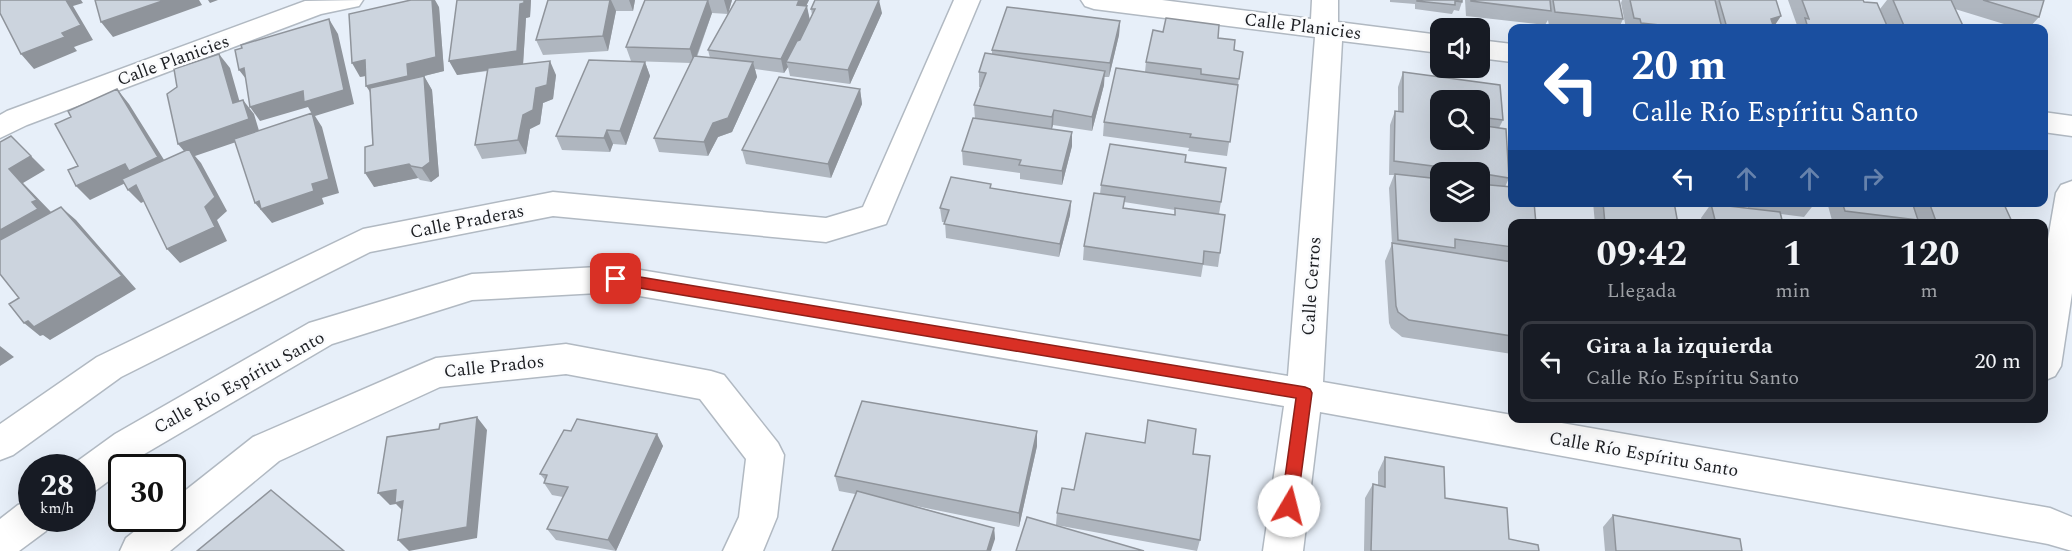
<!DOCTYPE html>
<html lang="es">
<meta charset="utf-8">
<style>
:root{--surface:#171b24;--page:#20242c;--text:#f1f3f6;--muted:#9ea1a6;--line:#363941}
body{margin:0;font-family:Spectral,serif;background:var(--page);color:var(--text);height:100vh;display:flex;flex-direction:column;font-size:22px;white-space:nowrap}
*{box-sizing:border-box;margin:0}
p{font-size:20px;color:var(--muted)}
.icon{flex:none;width:33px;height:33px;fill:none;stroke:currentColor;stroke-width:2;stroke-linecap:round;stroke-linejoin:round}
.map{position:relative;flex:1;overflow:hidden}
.details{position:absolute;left:1508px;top:219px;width:540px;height:204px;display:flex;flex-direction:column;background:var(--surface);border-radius:12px;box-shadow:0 6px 24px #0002}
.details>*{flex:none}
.hud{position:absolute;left:1508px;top:24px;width:540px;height:183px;border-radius:12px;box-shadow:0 6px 24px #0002;background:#1a4fa0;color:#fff;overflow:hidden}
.buttons{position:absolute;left:1430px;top:18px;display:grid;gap:12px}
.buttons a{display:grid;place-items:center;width:60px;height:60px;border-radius:12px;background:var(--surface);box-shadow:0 6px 24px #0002;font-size:30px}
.speed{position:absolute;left:18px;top:454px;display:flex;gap:12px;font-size:30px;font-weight:700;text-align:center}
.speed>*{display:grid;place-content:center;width:78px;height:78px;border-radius:50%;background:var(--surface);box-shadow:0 6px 24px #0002;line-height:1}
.speed small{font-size:15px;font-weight:400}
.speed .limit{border:3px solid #111;border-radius:9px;background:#fff;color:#111}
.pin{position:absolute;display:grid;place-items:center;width:51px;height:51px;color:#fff;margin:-26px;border-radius:12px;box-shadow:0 3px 9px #0006}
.me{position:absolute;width:66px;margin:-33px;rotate:8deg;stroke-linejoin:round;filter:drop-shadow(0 0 4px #0008)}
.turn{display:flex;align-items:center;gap:21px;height:126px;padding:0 24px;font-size:27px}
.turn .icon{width:78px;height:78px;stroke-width:2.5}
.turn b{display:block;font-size:42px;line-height:51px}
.lanes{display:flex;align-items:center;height:57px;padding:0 24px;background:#0003;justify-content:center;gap:30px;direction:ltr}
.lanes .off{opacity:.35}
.eta{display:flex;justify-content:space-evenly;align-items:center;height:102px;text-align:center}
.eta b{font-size:36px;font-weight:700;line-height:42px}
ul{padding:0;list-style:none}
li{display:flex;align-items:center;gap:18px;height:81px;margin:0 12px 9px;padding:0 12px;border:3px solid var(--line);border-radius:12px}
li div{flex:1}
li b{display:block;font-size:22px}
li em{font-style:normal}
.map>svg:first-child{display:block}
</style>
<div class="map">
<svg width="2072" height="551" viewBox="0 0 2072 551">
<rect width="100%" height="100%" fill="#e7eff9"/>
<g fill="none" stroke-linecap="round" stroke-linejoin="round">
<g stroke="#b1b9c2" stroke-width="3">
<path id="minor" d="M363,0L359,6L321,14L27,125L0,138V115L7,111L305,1Z
M954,0H980L886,224L826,242L553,216L370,252L121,377L13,455L0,460V424L97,357L363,229L553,192L826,218L863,207Z
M1081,0H1162L1311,19L1312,0H1338V22L1440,35V53L1342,41L1323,382L1512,415V418H1533L2050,508L2072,517V551L2048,544L1320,412L1303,551H1263L1284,406L616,292L472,300L332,344L141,456L126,468H122V471L95,491L82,496V468H68L115,434L309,323L472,274L616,266L1288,376L1315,37L1094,9L1085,6Z
M1479,40L1512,44V62L1479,58Z
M2043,112L2072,116V136L2043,132Z
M2072,181V293L2061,366L2055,376L2043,381V268L2056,193L2061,185Z
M566,344L711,371L724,375L778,443L784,455L777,517L763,551H723L739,517L746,459L700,399L566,374L440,387L279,461L170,551H120L126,538L150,519H172V501L253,437L424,363L436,358Z
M32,500V519H51L46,531L19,551H0V519L18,505Z"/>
</g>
<use href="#minor" fill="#fff" fill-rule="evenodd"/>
</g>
<path fill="#afb6bf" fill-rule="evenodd" d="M457,0H531L530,17L526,18L523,64L556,75L553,99L543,103L540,124L530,129L526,154L482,159L475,145L488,71L457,75Z
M548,0H635L633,11H616L608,51L543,55L536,40Z
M645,0H732L728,14L712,13L697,57L710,58L708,50L736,0H809L806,6L810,20L812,15L811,9L882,13L850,84L790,76L788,67L784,73L755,69L757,77L732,132L718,137L708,156L659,152L654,138L691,63L631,61L626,47Z
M1390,0H1462V2L1459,11L1454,10L1452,14L1415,9V4L1390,2Z
M1465,0H1619L1623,19L1619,28H1569L1549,26L1548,20L1545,25L1466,16Z
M1622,0H1776L1774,28H1626L1621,3Z
M1788,0H1863L1888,28H1798Z
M1887,0H2044L2039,17L2029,28H2017L1955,9L1964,28H1888L1880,9Z
M439,7L444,71L424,76L432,90L439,176L431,182L420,180L418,178L374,187L370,93L366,76L360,77Z
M1120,21L1119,35L1109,77H1104V85L1092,131L1053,125L1052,129L1072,132V146L1062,185L1020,179V173L963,165L962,151L975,119L974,105L981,87H979V72L992,54V50Z
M1218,38L1234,50L1243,52L1227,156L1188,151L1189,148L1103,136L1104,122L1145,72L1146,62Z
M645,62L650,76L626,145L613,144L610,152L562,150L556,136Z
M1403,72L1500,85L1503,120L1499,128L1506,129L1509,178L1505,187H1512V202H1534L1536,224H1512V354L1402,337L1391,328L1389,323L1385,261L1392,244L1389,188L1394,175H1389L1390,125L1395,111H1398V87ZM1440,100H1479V140H1440ZM1440,172H1479V212H1440Z
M860,89L862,104L831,178L746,164L742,150Z
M1185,162L1221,202L1219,214L1220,253L1218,267L1203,265L1201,277L1083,260L1084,246L1100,194L1101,185ZM1124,202L1175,210V215L1124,208Z
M991,188L1071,201L1070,215L1059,257L946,238L945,222H942L940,208Z
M1593,202H1674L1678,224H1595Z
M1746,202H1815V203L1804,217L1781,214L1783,224H1703L1701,218L1711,204L1748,208Z
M1827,202H2003L2013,224H1919L1917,220L1914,224H1833Z
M571,431L657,434L663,446L616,551L556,540L547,529L563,497L552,495L544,483L545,480L540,474Z
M1037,431V446L1019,527L911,505L994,528L995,539L855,494L839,491L835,476Z
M1193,454L1200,540L1197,551L1056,525L1057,513L1074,490Z
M1385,457L1445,498L1509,539L1539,551H1364L1365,498L1373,484L1378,485V472Z
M1613,515L1742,551H1605L1603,527Z"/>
<path fill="#8f949b" d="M66,0H81L83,3L73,6L93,40L74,47L77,51L34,69L21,54L62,33Z
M165,0H199L202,5L113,37L101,22Z
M208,0H218L210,3Z
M432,0H435L439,7L444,71L424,76L432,90L439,176L431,182L366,86Z
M524,0H531L530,17L526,18L523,65L457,75L449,61Z
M610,0H611L616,11L608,51L603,36Z
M629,0H635L633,11Z
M708,0L712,13L694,63L690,49Z
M724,0H732L728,14Z
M799,0H809L800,19L797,5Z
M879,0L882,13L850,84L848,70Z
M807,6L810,21L790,62H786L788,67L784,73L781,59Z
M1781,16L1773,28L1771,19Z
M329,19L338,34L354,104L315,116L322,127L339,193L322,198L324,204L272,223L255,203L312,184V114L308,107L260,121L250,107Z
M1120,21L1119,35L1109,77L1110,63Z
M219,54L230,68L244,117L233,103Z
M365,60L374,74L360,77L352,63Z
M550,61L556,75L553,99L543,103L540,124L530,129L526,154L518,140L523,115Z
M645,62L650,76L626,145L620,131Z
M753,62L757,77L732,132L718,137L708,156L704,142L713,123Z
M244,68L250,84L239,70Z
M1105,71L1104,85L1092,131V117Z
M117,89L129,104L171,171L136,178L90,200L76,186Z
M860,89L862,104L831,178L828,164Z
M243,100L254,114L260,134L195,156L201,163L227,211L217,220L227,241L180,263L167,249L205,207L190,158L178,144Z
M1054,110L1053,125L1051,132L1052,117Z
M607,130L613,144L610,152L604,138Z
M1072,132V146L1062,185V171Z
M11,136L45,170L23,183L52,213L0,252V230L32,202L9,169Z
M409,164L418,178L374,187L365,173Z
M136,185L149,199L141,203L128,190Z
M1071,201L1070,215L1059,257L1060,244Z
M61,207L76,220L136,289L50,340L43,335L40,336L24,323Z
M0,346L14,357L0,366Z
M477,417L487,430L477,538L409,551L398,540Z
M1037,431V446L1019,527V513Z
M657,434L663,446L616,551L608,540Z
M396,490L408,502L406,514L396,504L390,505L378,493Z
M994,528L995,539L991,551H987Z"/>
<path fill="#ccd4de" stroke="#8f949b" stroke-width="1.5" d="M0,0H66L81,25L62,33L65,37L21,54L0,13Z
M95,0H165L101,22Z
M411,0H432L436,57L407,64L408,76L366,86L365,60L352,63L349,14Z
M457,0H524V3L520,4L517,51L449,61Z
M548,0H610L603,36L536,40Z
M645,0H708L690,49L626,47Z
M736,0H799L797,5L807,6L781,59L708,50Z
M815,0H879L848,70L786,62L797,41L800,40L815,9H811Z
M1417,0H1462V2L1455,1V5L1417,1Z
M1471,0H1550L1551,11L1471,1Z
M1553,0H1619L1623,19L1555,12Z
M1630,0H1715L1722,28H1688L1641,23L1640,19L1634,18Z
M1719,0H1776L1781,16L1771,19L1774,28H1727Z
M1802,0H1863L1864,2L1877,3L1888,28H1808L1805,18L1809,19Z
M1893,0H1951L1964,28H1905Z
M1983,0H2044L2039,17Z
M1007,7L1120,21L1110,63L992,50Z
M1166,18L1219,25L1218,38L1235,40L1234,50L1243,52L1239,79L1201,74V69L1146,62L1153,30L1163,32Z
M329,19L344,90L304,102L303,91L250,107L244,68L239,70L235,50L242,48L241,45Z
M985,53L1105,71L1092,117L1054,110L1052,117L974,105L986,73L979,72Z
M219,54L233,103L243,100L249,119L178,144L167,94L177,87L174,69Z
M694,56L753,62L728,118L713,123L704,142L654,138Z
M589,60L645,62L620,131L607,130L604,138L556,136Z
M550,61L547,85L536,88L533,110L523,115L518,140L475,145L488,68Z
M1116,68L1238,85L1230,142L1190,137L1191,134L1104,122Z
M1403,72L1500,85L1503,120L1479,117V100H1440V116H1437V119H1440V140H1479V125L1506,129L1509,178L1479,173V172L1394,161L1395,111L1403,112Z
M424,76L430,162L422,168L411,166L409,164L365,173V147L373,145L370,88Z
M779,77L860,89L828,164L742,150Z
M117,89L158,157L129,171L125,164L76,186L68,170L78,166L55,124L71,117L68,111Z
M312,113L329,179L312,184L314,191L261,209L259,201L255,203L234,139Z
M973,118L1072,132L1062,171L1019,165L1021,160L962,151Z
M11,136L31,156L9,169L37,200L32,202L38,209L0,230V142Z
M1110,144L1186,155L1185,162L1226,168L1221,202L1101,185Z
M189,149L215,197L205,207L215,227L167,249L136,185L128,190L122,179Z
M1395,174L1440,179V212H1479V184L1512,187V202H1534L1536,224H1512V247L1455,239V248L1398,240Z
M951,177L991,184L990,188L1071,201L1060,244L944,224L949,210L940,208Z
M1094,193L1125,197L1123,208L1175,215V208L1225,215L1220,253L1204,251L1203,264L1084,246Z
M1603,202H1674L1678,224H1605Z
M1842,202H1912L1918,220L1845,211Z
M1929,202H2003L2013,224H1937Z
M1711,204L1780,212L1783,224H1716Z
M61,207L122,276L34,327L28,321L24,323L9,304L19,298L0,274V240Z
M1392,243L1512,262V336L1409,320L1398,312L1396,306Z
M862,401L1037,431L1019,513L835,476Z
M477,417L467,527L398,540L403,501L395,503L396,490L378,493L387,437L439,429L440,424Z
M577,419L657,434L608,540L547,529L568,487L544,483L547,475L540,474L564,430L571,431Z
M1148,420L1196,429L1193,454L1210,456L1200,540L1057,513L1062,488L1074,490L1086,433L1145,443Z
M1385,457L1444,467L1445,498L1507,508L1509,539L1538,545L1539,551H1371L1373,484L1385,487Z
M271,490L344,551H197Z
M857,491L994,528L987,551H832Z
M1613,515L1740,539L1742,551H1616Z
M1027,517L1144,551H1016Z"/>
<path fill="#d93025" stroke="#8d1f18" stroke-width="1.5" d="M616,273L1305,387L1310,389L1312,393L1297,506L1295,511L1289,513L1283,511L1281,506L1296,398L616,284L609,279Z"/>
<g text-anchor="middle" stroke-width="5" stroke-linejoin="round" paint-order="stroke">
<g font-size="18" fill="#1b1d21" stroke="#fafbfd">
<text transform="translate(1303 26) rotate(7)" y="6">Calle Planicies</text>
<text transform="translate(173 60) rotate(-20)" y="6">Calle Planicies</text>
<text transform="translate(467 221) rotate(-11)" y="6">Calle Praderas</text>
<text transform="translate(1311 286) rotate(-86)" y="6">Calle Cerros</text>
<text transform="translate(494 366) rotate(-6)" y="6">Calle Prados</text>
<text transform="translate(239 382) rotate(-29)" y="6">Calle Río Espíritu Santo</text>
<text transform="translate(1644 454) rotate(10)" y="6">Calle Río Espíritu Santo</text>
</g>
</g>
</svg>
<div class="buttons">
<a><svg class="icon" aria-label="sound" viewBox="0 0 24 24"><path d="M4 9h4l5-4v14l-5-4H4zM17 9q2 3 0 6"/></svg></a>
<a><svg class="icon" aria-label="search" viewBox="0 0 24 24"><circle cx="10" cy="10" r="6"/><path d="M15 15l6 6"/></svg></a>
<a><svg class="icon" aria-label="layers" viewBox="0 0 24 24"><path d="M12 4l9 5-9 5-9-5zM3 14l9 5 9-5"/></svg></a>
</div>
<div class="speed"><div>28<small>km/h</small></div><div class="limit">30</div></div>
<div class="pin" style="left:616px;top:279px;background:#d93025"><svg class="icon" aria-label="arrive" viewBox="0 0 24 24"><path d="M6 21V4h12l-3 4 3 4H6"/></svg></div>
<svg class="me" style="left:1289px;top:506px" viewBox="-20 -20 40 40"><circle r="19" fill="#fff"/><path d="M0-13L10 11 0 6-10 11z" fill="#d93025"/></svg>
<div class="hud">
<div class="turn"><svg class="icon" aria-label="left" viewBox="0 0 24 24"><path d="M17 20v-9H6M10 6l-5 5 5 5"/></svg><div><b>20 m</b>Calle Río Espíritu Santo</div></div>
<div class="lanes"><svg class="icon" aria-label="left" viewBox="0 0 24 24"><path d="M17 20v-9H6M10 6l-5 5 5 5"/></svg><svg class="icon off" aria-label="ahead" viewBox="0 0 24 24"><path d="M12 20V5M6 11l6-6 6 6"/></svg><svg class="icon off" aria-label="ahead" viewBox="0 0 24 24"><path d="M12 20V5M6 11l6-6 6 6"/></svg><svg class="icon off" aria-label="right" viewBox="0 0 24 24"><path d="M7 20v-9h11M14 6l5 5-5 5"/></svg></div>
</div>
<section class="details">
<div class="eta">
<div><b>09:42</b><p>Llegada</p></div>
<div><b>1</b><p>min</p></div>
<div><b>120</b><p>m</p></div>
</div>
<ul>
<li><svg class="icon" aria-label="left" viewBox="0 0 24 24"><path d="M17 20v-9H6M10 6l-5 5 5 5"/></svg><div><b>Gira a la izquierda</b><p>Calle Río Espíritu Santo</p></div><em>20 m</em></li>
</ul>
</section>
</div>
